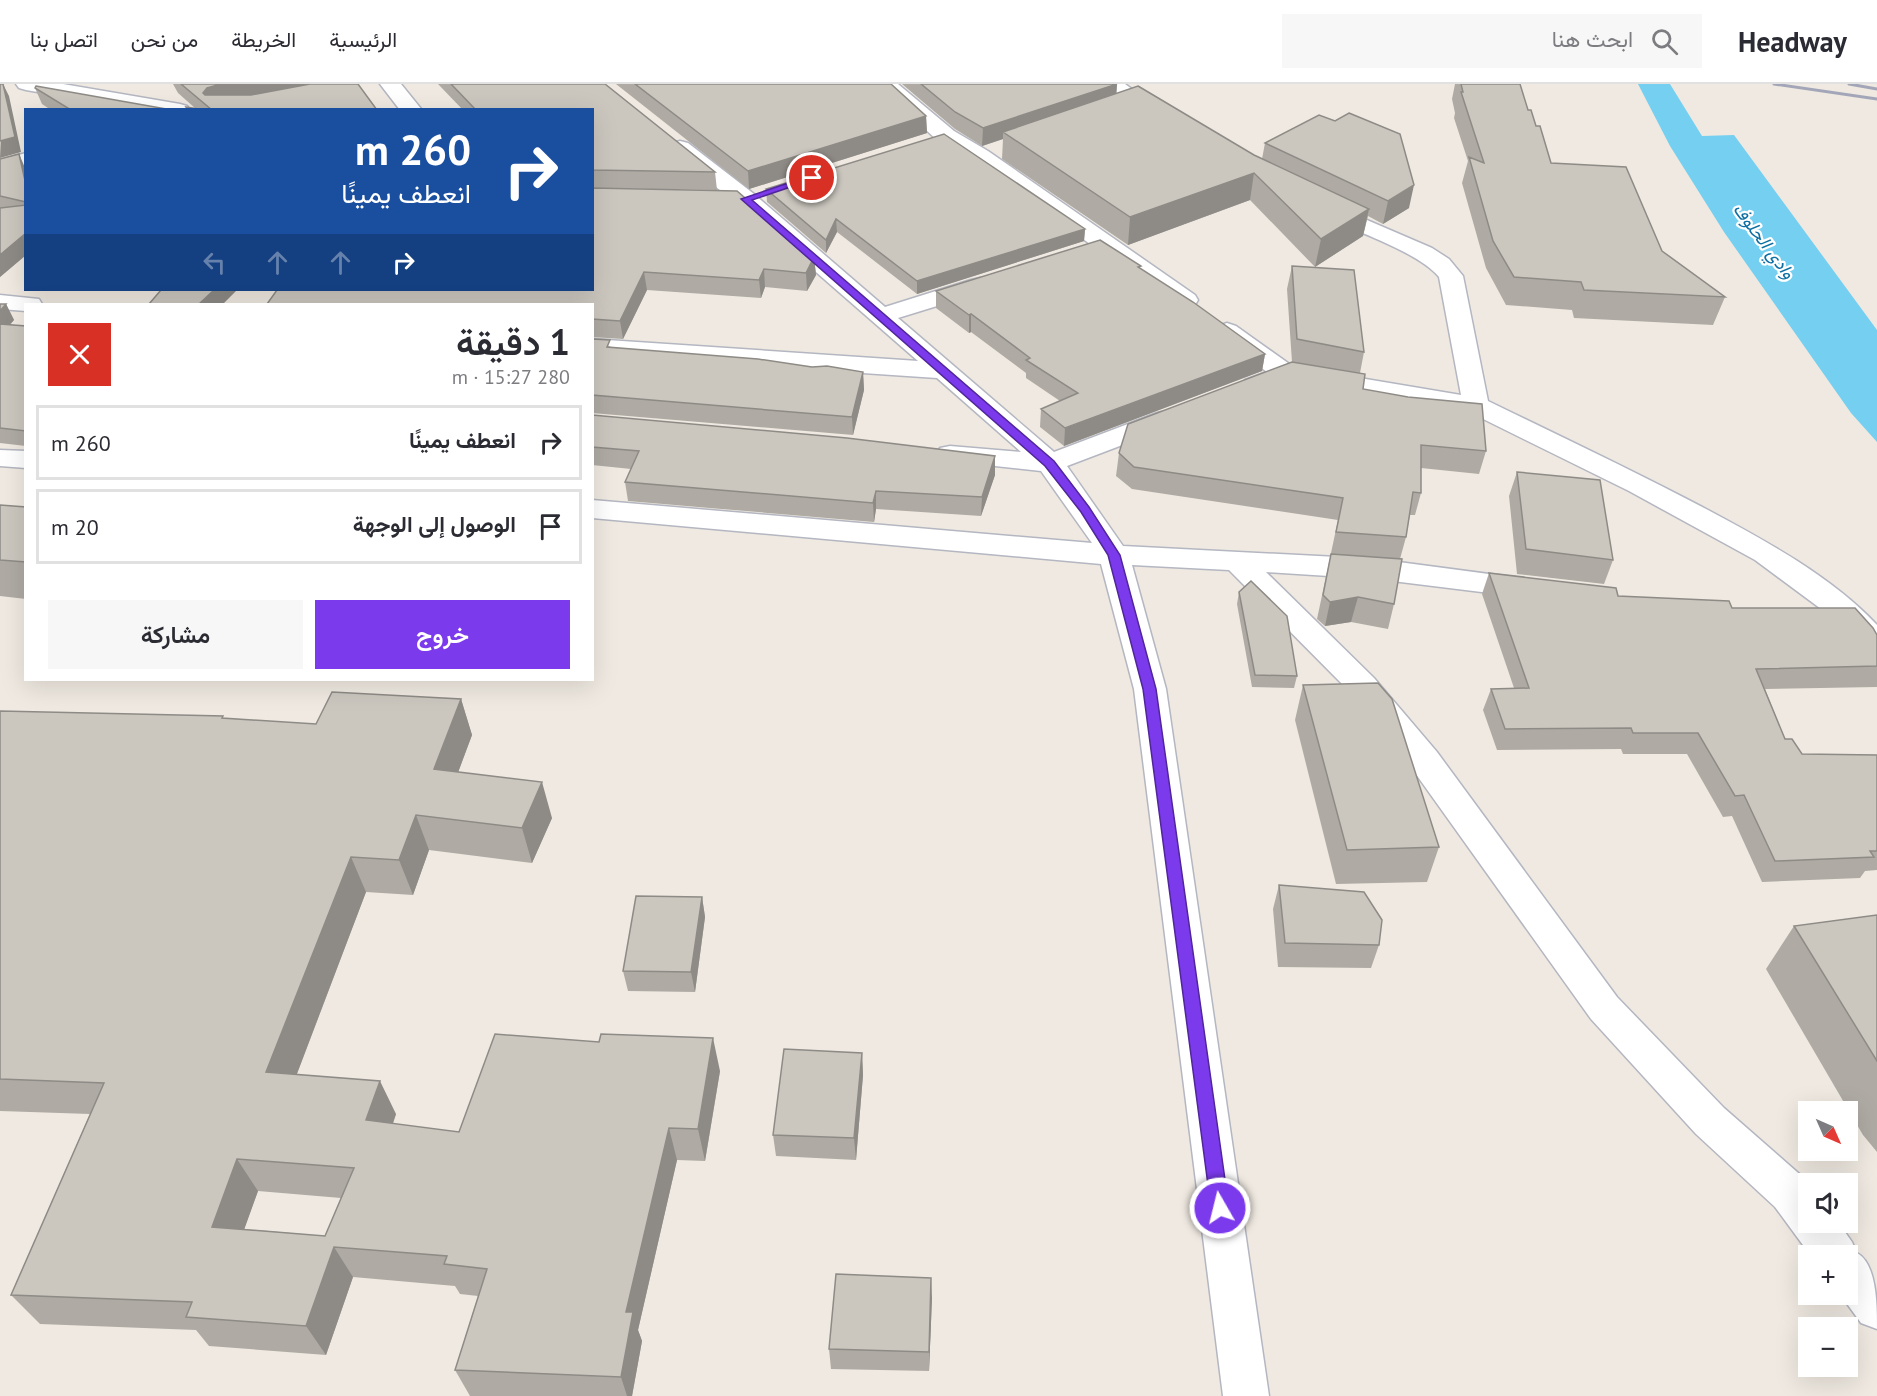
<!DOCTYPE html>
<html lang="ar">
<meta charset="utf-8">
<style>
:root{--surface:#fff;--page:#f7f7f7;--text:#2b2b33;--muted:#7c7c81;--line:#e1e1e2;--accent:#7c3aed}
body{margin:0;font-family:"PT Sans",Vazirmatn,sans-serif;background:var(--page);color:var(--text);direction:rtl;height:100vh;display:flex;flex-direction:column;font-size:22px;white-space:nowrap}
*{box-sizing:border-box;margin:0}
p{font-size:20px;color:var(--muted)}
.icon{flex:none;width:33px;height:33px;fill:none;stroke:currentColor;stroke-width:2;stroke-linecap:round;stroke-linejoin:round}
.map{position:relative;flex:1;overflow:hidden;direction:ltr}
.drawer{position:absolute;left:24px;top:219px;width:570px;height:378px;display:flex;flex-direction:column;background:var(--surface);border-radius:0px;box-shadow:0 6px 24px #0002;direction:rtl}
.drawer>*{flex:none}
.guide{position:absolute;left:24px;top:24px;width:570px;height:183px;border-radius:0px;box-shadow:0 6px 24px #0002;direction:rtl;background:#1a4fa0;color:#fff;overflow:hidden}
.needle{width:39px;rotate:135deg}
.tools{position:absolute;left:1798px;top:1017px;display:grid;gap:12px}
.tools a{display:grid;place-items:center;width:60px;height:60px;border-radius:0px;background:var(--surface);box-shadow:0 6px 24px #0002;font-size:30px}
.pin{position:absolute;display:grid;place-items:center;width:51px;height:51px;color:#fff;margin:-26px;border:3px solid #fff;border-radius:50%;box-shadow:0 2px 6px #0007}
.me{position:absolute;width:66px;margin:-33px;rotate:352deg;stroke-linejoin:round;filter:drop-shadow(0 0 4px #0008)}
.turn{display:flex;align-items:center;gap:21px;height:126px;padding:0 24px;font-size:27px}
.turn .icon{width:78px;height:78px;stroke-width:2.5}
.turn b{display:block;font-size:42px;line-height:51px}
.lanes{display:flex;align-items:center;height:57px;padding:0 24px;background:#0003;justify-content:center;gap:30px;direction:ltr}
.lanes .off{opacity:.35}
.round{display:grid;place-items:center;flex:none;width:63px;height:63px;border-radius:0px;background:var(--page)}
.overview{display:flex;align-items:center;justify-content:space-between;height:102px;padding:0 24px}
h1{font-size:36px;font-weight:600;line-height:45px}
.cta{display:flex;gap:12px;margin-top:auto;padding:12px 24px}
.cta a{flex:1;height:69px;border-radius:0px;background:var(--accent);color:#fff;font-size:24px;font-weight:600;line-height:69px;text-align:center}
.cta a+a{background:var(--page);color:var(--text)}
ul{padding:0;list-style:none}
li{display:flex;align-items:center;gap:18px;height:75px;margin:0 12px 9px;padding:0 12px;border:3px solid var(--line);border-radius:0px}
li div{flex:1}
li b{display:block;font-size:22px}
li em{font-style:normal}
header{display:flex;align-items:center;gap:36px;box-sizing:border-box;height:84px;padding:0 30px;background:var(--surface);border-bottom:2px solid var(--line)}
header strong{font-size:28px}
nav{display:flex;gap:33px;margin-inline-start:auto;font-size:21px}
.search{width:420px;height:54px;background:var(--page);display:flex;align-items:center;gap:15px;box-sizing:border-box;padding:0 21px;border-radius:0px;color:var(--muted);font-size:22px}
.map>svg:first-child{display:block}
</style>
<header>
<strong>Headway</strong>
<div class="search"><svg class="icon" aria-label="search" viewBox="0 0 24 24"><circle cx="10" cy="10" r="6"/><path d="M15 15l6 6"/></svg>ابحث هنا</div>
<nav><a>الرئيسية</a><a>الخريطة</a><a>من نحن</a><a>اتصل بنا</a></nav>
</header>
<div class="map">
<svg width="1877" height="1312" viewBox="0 0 1877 1312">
<rect width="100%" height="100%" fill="#efe9e1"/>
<path fill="#75cff0" d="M1638,0H1670L1702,52L1734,51L1877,246V358L1851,329L1724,148L1670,62Z"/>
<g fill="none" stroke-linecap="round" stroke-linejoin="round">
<g stroke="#b4b7c1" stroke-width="3">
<path id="street" d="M16,0H63L180,20L187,22L190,26H140L26,6L19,4Z
M380,0H401L422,26H400Z
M876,0H898L954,47L988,67L1195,211L1198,216L1195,221L1186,223L1177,221L972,77L938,57Z
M1102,0H1125L1170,33L1166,37L1159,39L1152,37Z
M680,57L688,59L754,110L885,223L971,196L980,194L989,196L992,201L989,206L898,234L1054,368L1157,329L1166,327L1175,329L1179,335L1175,341L1067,382L1123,462L1376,475L1542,497L1546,504L1542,511L1531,514L1376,495L1266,488L1374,594L1437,668L1617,913L1724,1024L1805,1095L1809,1101V1138H1838L1852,1158L1857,1169C1877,1180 1877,1221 1877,1245L1861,1239L1840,1210H1848V1172H1811L1775,1123L1696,1050L1591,935L1413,686L1352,610L1229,486L1132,481L1166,605L1269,1312H1223L1134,605L1101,480L592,434V416L1092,459L1041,387L940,376L936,370L940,364L950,362L1021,368L937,294L592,271V255L918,277L738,120L672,69L669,64L672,59Z
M26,69V82L0,90V76Z
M1325,118L1432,164L1449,175L1463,192L1488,317C1562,353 1636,388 1708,426C1766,457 1832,493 1877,541V571L1866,568L1840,539L1755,476L1629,407L1469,328L1309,301L1305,295L1309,289L1318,287L1461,311L1439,193C1419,168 1348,144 1317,130L1314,125L1317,120Z
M0,211L39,215L42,220H26V227L0,225Z
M1227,239L1236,242L1295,284L1299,290L1295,296L1254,310L1245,308L1241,302L1245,296L1267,288L1218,252L1214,247L1218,242Z
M0,366L26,367V384L0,382Z"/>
</g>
<use href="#street" fill="#fff" fill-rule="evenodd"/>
<path stroke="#a3a6b8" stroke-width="3" d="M1774,0L1877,15
M1849,0L1877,5"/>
</g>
<path fill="#afaba4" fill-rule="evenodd" d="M173,0H358L377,26H187L195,24L178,9Z
M438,0H605L715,88L717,106L592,104V26H463Z
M616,0H891L926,32L927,49L749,105Z
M902,0H1117L1116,10L1262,75L1265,59L1409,124L1383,140L1368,132L1363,152L1315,183L1250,116L1128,161L1002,75L1003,55L982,62L955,45Z
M1455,0H1520L1528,26L1536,42L1551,79L1662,167L1725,213L1713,241L1574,234L1572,226L1506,221L1486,184L1462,99L1468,77L1454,34L1455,29L1452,15Z
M35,4L172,26H51L42,20Z
M0,75L25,85L26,86V171L0,193Z
M592,104L814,173L816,191L807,207L765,203L761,214L647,206L623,255L592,253Z
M766,105L1085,145L1084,157L917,210L837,148L826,169L767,118Z
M1292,182L1364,268L1360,289L1363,305L1486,367L1479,390L1421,384V409L1415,431H1410L1406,453L1400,475L1394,520L1388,545L1351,538L1325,542L1317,535L1338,436L1132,405L1116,392L1119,369L1292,278L1287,205Z
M1140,184L1265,270L1262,287L1064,362L1040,343L1041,325L1060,317L1026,294V289L971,248L969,249L936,224V207Z
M0,220H6L14,236L10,241L26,242V362L0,359Z
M592,255L611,263L863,288L864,306L853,351L592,329Z
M592,331L995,391L981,432L876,425L874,438L628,417L625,398L631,385L592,381Z
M1517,388L1613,476L1604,500L1517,490L1509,412Z
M0,421L26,423V515L0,512Z
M1489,489L1618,512L1732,524L1877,551V603L1765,605L1785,655L1802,670L1877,671V786L1865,787L1860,794L1762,798L1732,732L1723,733L1687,670H1623L1621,665L1497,666L1483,626L1491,605L1514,604L1482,510Z
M1239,508L1297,592L1294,604L1252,603L1237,520Z
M1303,601L1439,763L1427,798L1336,800L1295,636Z
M461,615L472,651L458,688L552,734L532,779L429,766L413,811L366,808L297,990L396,1030L393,1040L459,1048L720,987L705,1077L677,1076L638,1246L642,1257L632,1312H470L455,1286L478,1212L460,1210L455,1202L353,1193L326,1271L209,1262L196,1246L40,1240L11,1211L90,1030L0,1027V627L224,634L316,640ZM258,1107L341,1114L325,1152L244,1145Z
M1279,801L1379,861L1371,884L1278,883L1273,825Z
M702,813L705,833L695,908L628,907L623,887Z
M1877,831V1068L1863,1051L1766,885L1794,842Z
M862,969L863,991L856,1076L776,1072L773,1051Z
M932,1214L929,1287L831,1285L829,1265Z"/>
<path fill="#8e8b86" d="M3,0L9,12L21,68L0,74Z
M221,0H313L212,21L203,9L207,4Z
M1117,0L1116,17L1003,48V55L982,62L983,44Z
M926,32L927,49L749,105L748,87Z
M19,70L26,86V101Z
M1254,89L1250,116L1128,161L1130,133Z
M1414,101L1409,124L1383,140L1388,117Z
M1369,125L1363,152L1315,183L1321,155Z
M836,135L837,148L826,169V156Z
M1085,145L1084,157L917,210V197Z
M26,149V171L0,193V171Z
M814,173L816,191L807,207L806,189Z
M764,185L765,203L761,214L759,196Z
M644,188L647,206L623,255L620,237Z
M214,206H237L223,220H199Z
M6,220L14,236L0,251V227Z
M971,230V248L969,249V231Z
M1265,270L1262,287L1064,362L1065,344Z
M863,288L864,306L853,351L852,333Z
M995,372V391L981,432L982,413Z
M876,407V425L874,438L873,419Z
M1358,513L1351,538L1325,542L1330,518Z
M461,615L472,651L446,721L434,685Z
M542,698L552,734L532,779L522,744Z
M416,731L429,766L413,811L399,776Z
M351,773L366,808L285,1021L266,988Z
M702,813L705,833L695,908L691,888Z
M713,954L720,987L705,1077L698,1045Z
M862,969L863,991L856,1076L854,1054Z
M380,997L396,1030L382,1069L366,1036Z
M669,1044L677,1076L638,1246L642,1257L632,1312H627L621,1293L626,1228Z
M237,1075L258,1107L234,1174L212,1143Z
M334,1163L353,1193L326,1271L306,1242Z
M931,1194L932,1214L929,1287V1268Z"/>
<path fill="#cbc7bf" stroke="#8e8b86" stroke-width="1.5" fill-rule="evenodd" d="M0,0H3L15,53L0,57Z
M181,0H221L207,4L203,9L205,11H251L310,0H358L377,26H212Z
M451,0H605L715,88L592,86V26H476Z
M635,0H891L926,32L748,87Z
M921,0H1117L983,44L955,28Z
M1461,0H1520L1528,26H1531L1536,42H1540L1551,79L1626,83L1662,167L1725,213L1584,206L1581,198L1514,193L1493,157L1469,73L1484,79L1461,8H1463Z
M36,2L172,26H71L35,4Z
M1138,2L1254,71L1369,125L1321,155L1254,89L1130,133L1003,48Z
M186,23L205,26H188Z
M1349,29L1400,50L1414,101L1388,117L1265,59L1319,31L1335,37Z
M944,50L1085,145L917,197L836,135L826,156L766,105Z
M19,70L26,101V118L0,112V75Z
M592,104L737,107L814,173L806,189L764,185L759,196L644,188L620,237L592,235V220H267L277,206H592Z
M26,121V149L0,171V124Z
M1100,156L1141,182L1138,183L1193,218L1265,270L1065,344L1041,325L1078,309L1026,276L1030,274L971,230L969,231L936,207Z
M1292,182L1354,186L1364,268L1297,255Z
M161,206H214L199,220H149Z
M0,220H6L0,227Z
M0,240L26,242V347L0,344Z
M592,255L610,256L607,263L758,275L812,283L827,282L863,288L852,333L592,311Z
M1292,278L1365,290L1363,305L1408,313L1482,320L1486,367L1421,361V409L1413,408L1406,453L1336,448L1343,414L1134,383L1119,369L1128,340Z
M592,331L847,354L995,372L982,413L876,407L873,419L625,398L639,367L592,363Z
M1517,388L1600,396L1613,476L1526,465Z
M0,421L26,423V478L0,476Z
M1331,470L1402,475L1394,520L1358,513L1330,518L1323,511Z
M1489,489L1616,504L1618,512L1729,517L1732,524H1855L1873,544L1877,551V582L1756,585L1785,655H1792L1802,670L1877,671V767H1870L1874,773L1775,777L1744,711L1735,712L1698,649H1633L1631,644L1505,645L1491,605L1529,604Z
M1251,497L1287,532L1297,592L1255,591L1239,508Z
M1378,599L1392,615L1439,763L1347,766L1303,601Z
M332,608L461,615L434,685L542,698L522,744L416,731L399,776L351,773L266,988L380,997L366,1036L459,1048L495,950L599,958L601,950L713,954L698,1045L669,1044L626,1228H633L621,1293L455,1286L487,1185L444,1180L447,1172L334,1163L306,1242L186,1233L192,1218L11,1211L104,999L0,995V627L223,632L222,634L316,640ZM237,1075L354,1084L325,1152L212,1143Z
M1279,801L1364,808L1382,836L1379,861L1285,859Z
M636,812L702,813L691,888L623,887Z
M1877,831V977L1794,842Z
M784,965L862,969L854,1054L773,1051Z
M836,1190L931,1194L929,1268L829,1265Z"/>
<path fill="#7c3aed" stroke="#51269a" stroke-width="1.5" d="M809,92L817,94L752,116L1054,377L1089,423L1120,471L1156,605L1229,1124L1226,1129L1220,1132L1214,1129L1211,1124L1143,605L1108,471L1081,428L1045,382L741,115Z"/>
<g text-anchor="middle" stroke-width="4.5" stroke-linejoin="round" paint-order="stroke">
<g font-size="18" font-style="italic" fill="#0d6fa3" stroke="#fff">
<text transform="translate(1764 157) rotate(53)" y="6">وادي الحلوف</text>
</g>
</g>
</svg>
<div class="tools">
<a><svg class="needle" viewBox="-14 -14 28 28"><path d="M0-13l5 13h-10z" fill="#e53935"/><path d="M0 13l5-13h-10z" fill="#7c7c81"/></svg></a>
<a><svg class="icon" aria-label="sound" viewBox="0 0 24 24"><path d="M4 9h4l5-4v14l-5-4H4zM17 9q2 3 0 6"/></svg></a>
<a>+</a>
<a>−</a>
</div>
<div class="pin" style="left:812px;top:94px;background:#d93025"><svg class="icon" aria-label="arrive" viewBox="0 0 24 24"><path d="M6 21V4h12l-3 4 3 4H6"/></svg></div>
<svg class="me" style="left:1220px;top:1124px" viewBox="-20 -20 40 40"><circle r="17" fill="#7c3aed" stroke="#fff" stroke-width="3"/><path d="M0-11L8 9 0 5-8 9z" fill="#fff"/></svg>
<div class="guide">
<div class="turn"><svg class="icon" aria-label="right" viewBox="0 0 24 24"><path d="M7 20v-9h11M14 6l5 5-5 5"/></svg><div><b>260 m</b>انعطف يمينًا</div></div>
<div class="lanes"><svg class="icon off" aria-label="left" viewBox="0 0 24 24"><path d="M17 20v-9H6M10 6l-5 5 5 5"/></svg><svg class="icon off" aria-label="ahead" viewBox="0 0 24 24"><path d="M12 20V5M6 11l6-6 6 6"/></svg><svg class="icon off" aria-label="ahead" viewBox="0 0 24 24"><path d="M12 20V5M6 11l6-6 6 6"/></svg><svg class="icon" aria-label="right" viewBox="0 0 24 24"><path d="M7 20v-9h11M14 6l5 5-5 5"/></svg></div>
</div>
<section class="drawer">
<div class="overview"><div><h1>1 دقيقة</h1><p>280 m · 15:27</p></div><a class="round" style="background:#d93025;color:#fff"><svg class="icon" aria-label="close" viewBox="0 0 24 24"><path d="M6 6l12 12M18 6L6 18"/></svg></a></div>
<ul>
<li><svg class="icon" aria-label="right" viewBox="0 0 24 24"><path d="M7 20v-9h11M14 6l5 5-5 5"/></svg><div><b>انعطف يمينًا</b></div><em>260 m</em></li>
<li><svg class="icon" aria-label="arrive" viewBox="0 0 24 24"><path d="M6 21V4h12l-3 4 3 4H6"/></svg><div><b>الوصول إلى الوجهة</b></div><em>20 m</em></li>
</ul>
<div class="cta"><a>خروج</a><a>مشاركة</a></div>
</section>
</div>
